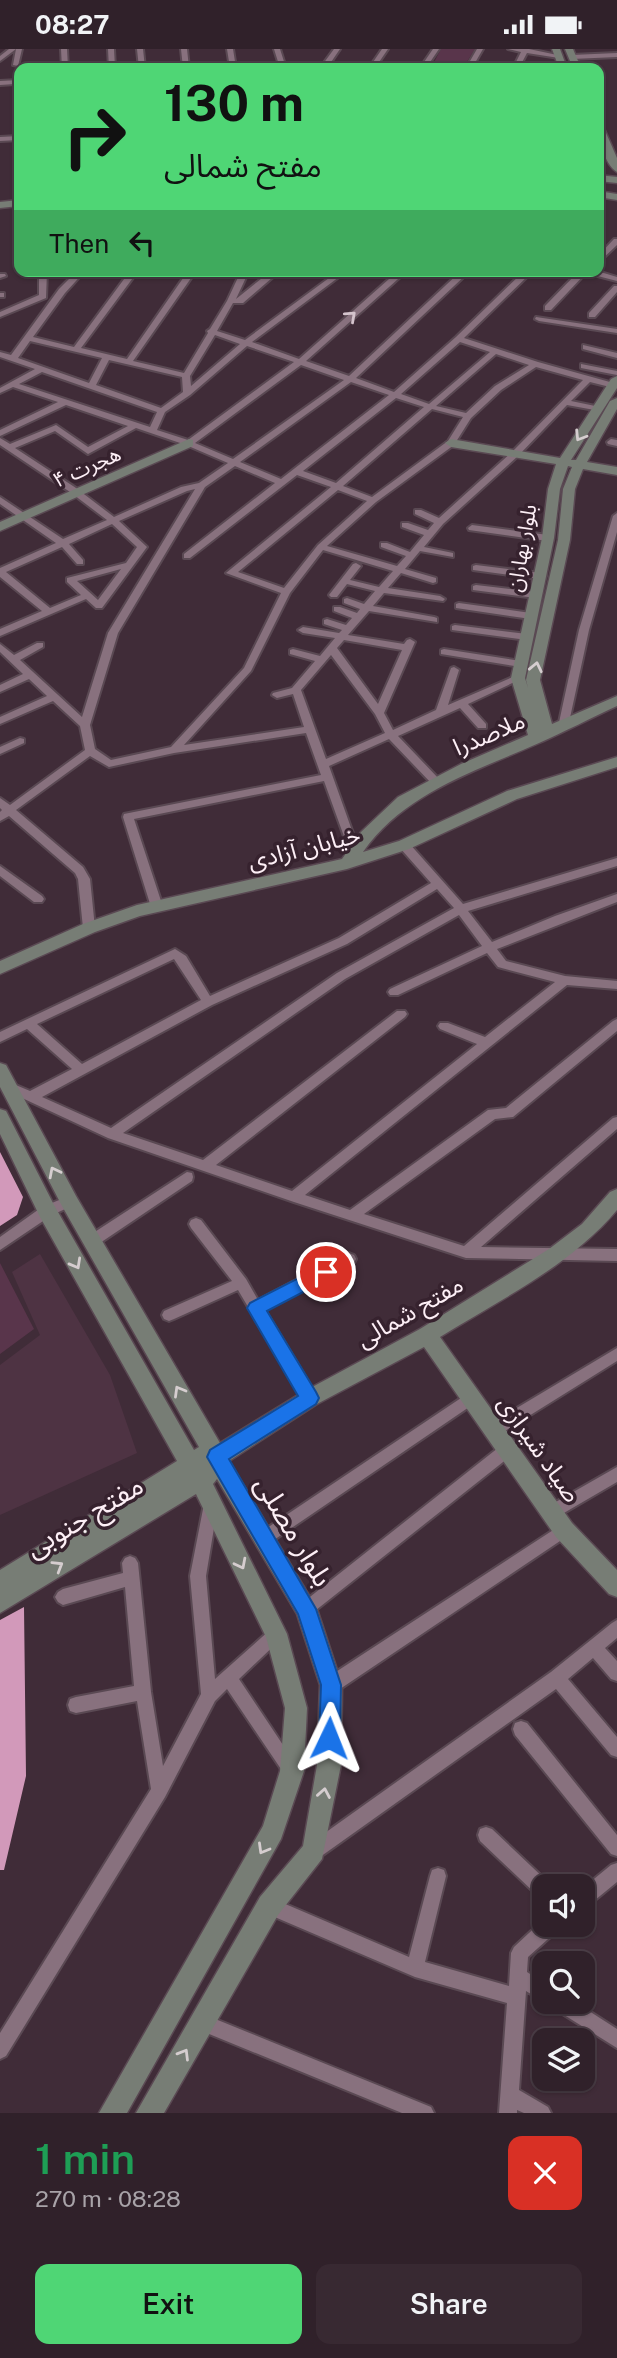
<!DOCTYPE html>
<meta charset="utf-8">
<style>
:root{--surface:#30212a;--page:#382932;--text:#f1f3f6;--muted:#a8a3a8;--line:#4b3e47;--accent:#4fd675}
body{margin:0;font-family:"Public Sans","Noto Sans Arabic",sans-serif;background:var(--page);color:var(--text);height:100vh;display:flex;flex-direction:column;font-size:26px;white-space:nowrap}
*{box-sizing:border-box;margin:0}
p{font-size:23px;color:var(--muted)}
.icon{flex:none;width:38px;height:38px;fill:none;stroke:currentColor;stroke-width:2;stroke-linecap:round;stroke-linejoin:round}
.map{position:relative;height:2064px;overflow:hidden}
.drawer{display:flex;flex-direction:column;background:var(--surface);flex:1}
.drawer>*{flex:none}
.guide{position:absolute;left:14px;top:14px;width:590px;height:214px;border-radius:14px;box-shadow:0 2px 5px #0004,0 0 0 2px var(--line);background:#4fd675;color:#111;overflow:hidden}
.buttons{position:absolute;left:532px;top:1825px;display:grid;gap:14px}
.buttons a{display:grid;place-items:center;width:63px;height:63px;border-radius:14px;background:var(--surface);box-shadow:0 2px 5px #0004,0 0 0 2px var(--line);font-size:35px}
.pin{position:absolute;display:grid;place-items:center;width:60px;height:60px;color:#fff;margin:-30px;border:4px solid #fff;border-radius:50%;box-shadow:0 2px 7px #0007}
.me{position:absolute;width:77px;margin:-38px;rotate:2deg;stroke-linejoin:round;filter:drop-shadow(0 0 5px #0008)}
.turn{display:flex;align-items:center;gap:24px;height:147px;padding:0 35px;font-size:32px}
.turn .icon{width:91px;height:91px;stroke-width:2.5}
.turn b{display:block;font-size:49px;line-height:60px}
.then{display:flex;align-items:center;height:66px;padding:0 35px;background:#0003;gap:14px;font-size:26px}
.round{display:grid;place-items:center;flex:none;width:74px;height:74px;border-radius:14px;background:var(--page)}
.overview{display:flex;align-items:center;justify-content:space-between;height:119px;padding:0 35px}
h1{font-size:42px;font-weight:600;line-height:52px;color:#1e9e55}
.cta{display:flex;gap:14px;margin-top:auto;padding:14px 35px}
.cta a{flex:1;height:80px;border-radius:14px;background:var(--accent);color:#111;font-size:28px;font-weight:600;line-height:80px;text-align:center}
.cta a+a{background:var(--page);color:var(--text)}
.status{display:flex;justify-content:space-between;align-items:center;height:49px;padding:0 35px;background:var(--surface);direction:ltr}
.status svg{height:19px;fill:currentColor}
.map>svg:first-child{display:block}
</style>
<div class="status"><b>08:27</b><svg viewBox="0 0 49 12"><path d="M0 12V9h3v3zM5 12V6h3v6zM10 12V3h3v9zM15 12V0h3v12zM26 1h20v11H26zM47 4h2v5h-2z"/></svg></div>
<div class="map">
<svg width="617" height="2064" viewBox="0 0 617 2064">
<rect width="100%" height="100%" fill="#402c38"/>
<path fill="#4e3343" d="M40,1205L110,1326L137,1404L0,1466V1316L40,1286L12,1223Z"/>
<path fill="#59354b" d="M441,0H475L463,19H431Z
M0,1214L34,1280L0,1305Z"/>
<path fill="#d299ba" d="M0,1103L23,1148L17,1166L0,1177Z
M24,1558L26,1727L4,1821H0V1571Z"/>
<g fill="none" stroke-linecap="round" stroke-linejoin="round">
<g stroke="#5a4953" stroke-width="4">
<path id="street" d="M9,0H22L18,17L13,16L16,0L0,12V7Z
M61,0H67L68,19H62Z
M108,0H114L115,19H109Z
M137,0H143L145,19H139Z
M181,0H187L189,19H183Z
M227,0H233L236,19H230Z
M274,0H280L286,19H280Z
M334,0H340L327,19H297L323,15Z
M382,0H388L375,19H369Z
M433,0H439L426,19H420Z
M477,0H483L472,19H466Z
M508,0H529L562,7L559,9L527,4L519,19H513L521,3Z
M617,4V8L572,10L569,8L572,6Z
M19,31V63L16,61L15,35L0,36V32Z
M19,87V91L0,92V88Z
M614,190H617V196L598,214V207Z
M39,222H47L46,249L0,268V263L39,246Z
M77,222H85L65,244L33,288L74,298L130,222H138L81,299L127,310L188,222H196L133,312L184,324L208,284L207,282L210,280L227,252L241,222H249L236,250L271,222H280L243,254H233L217,282L245,291L329,229L309,222H322L339,228L252,293L299,310L398,222H407L306,312L349,327L461,222H470L356,329L394,343L456,288L524,222H533L464,289L538,313L617,335V339H614L590,333L571,352L600,358V362L567,356L518,407L443,475L424,498L453,504V508L420,502L405,520L436,529V533L433,534L401,524L388,539L440,547L445,550L443,552L384,544L373,557L434,568L437,569V573L369,562L348,586L404,595L407,591L410,590L415,593L384,664L393,681L436,661L451,619L454,618L459,621L448,656L515,627H521L523,629L468,655L486,675V679H478L460,659L398,687L440,731L441,733L440,735H432L389,690L329,717L360,804L355,808L350,804L324,732L134,770L163,858L157,862L151,858L123,768L124,765L321,726L306,684L174,704L109,718L90,707L16,761L83,818L90,830L95,879L89,883L83,879L78,830L75,824L9,767L0,772V763L2,761L0,759V749L10,756L85,701L80,677L53,652L0,675V668L47,647L29,630L0,643V636L23,625L0,603V595L14,606L37,594H43V598L20,611L82,668L108,584L195,440L187,442L119,472L147,498L102,559H96L86,550L0,587V580L42,562L0,528V519L56,494L0,455V448L63,490L107,471L70,443L0,396V389L10,395L56,376L88,398L128,377L66,356L0,387V381L58,353L13,338L0,344V339L35,320L0,308V303L11,306L59,240ZM215,286L240,295L191,337L190,327ZM30,292L102,309L89,334L18,309ZM460,293L490,303L429,355L401,345ZM247,297L294,313L188,391L157,381L165,363L190,346ZM496,305L529,316L495,337L466,364L436,357ZM109,311L182,328L183,343L161,359L96,336ZM301,316L344,331L233,410L195,394ZM536,318L583,331L512,403L439,469L421,461H415V465L434,474L428,481L408,474H402V478L424,486L410,503L387,494H381V498L406,507L397,517L327,497L376,453L454,396L471,369L501,341ZM42,323L157,363L150,378L19,335ZM351,333L389,346L281,430L240,413ZM396,349L424,358L336,434L303,422ZM432,360L463,368L448,392L372,448L343,437ZM136,379L186,396L228,414L199,434L181,438L114,468L76,439L15,399L55,382L88,405ZM235,417L275,434L184,505V509H190L297,426L331,438L226,524L281,544L244,619L171,698L111,711L95,700L90,676L118,584L205,438ZM338,441L367,452L318,496L284,539L238,523ZM112,475L137,498L126,514L67,529V533L81,546L50,559L6,523L62,498L77,515H83V511L69,495ZM323,501L393,522L379,538L350,531L361,517L356,514L353,515L329,546L331,548H337L347,535L375,542L364,555L347,549L344,550V554L360,560L357,564L340,558H334V562L352,569L346,576L327,570L324,571V575L342,581L339,584L303,578L298,581L303,584L335,589L320,607L293,600L290,601V605L315,612L292,639L273,644L272,646L277,649L293,645L304,678L184,696L251,622L290,544ZM121,520L98,551L77,532ZM344,591L402,601L378,655L337,599ZM331,606L375,665L385,684L326,710L301,641Z
M579,222H597L617,228V232L586,224L551,261H545V257Z
M0,225H5L6,227L0,229Z
M614,237H617V243L595,268H589V264Z
M0,244H4V248H0Z
M536,268L617,280V284L539,272L535,270Z
M583,296L617,304V309L583,300Z
M581,315L617,322V326L581,319Z
M611,390L617,391V397L608,395L607,393Z
M617,464V483L589,581L568,678L563,681L558,678L579,581L613,467Z
M472,476L548,486L553,489L548,492L469,481L468,479Z
M476,516L541,524L546,527L541,530L473,521V517Z
M476,536L536,543L541,546L536,549L473,541V537Z
M459,554L531,564L536,567L531,570L456,559V555Z
M455,576L527,585L532,588L527,591L452,581V577Z
M444,600L521,612L526,615L521,618L441,605V601Z
M20,689L24,690V694L0,705V698Z
M404,792L408,793L463,855L617,809V817L468,862L492,893L555,867L617,845V853L497,900L506,912L565,927L617,932V940L567,936L305,1146L350,1161L488,1061L506,1059L613,972L617,970V982L513,1068L495,1070L364,1165L464,1197L613,1069L617,1068V1080L481,1198L617,1200V1212L466,1209L294,1153L108,1089L7,1042L5,1039L7,1036L11,1034L30,1042L72,1020L27,980L0,993V983L175,900L186,907L210,947L339,889L431,834L400,799L399,796ZM437,840L454,859L337,924L111,1079L42,1048L212,956L347,895ZM459,866L482,897L390,940L388,943L390,946H398L487,904L498,918L555,933L485,988L448,974H440L438,977L440,980L477,995L292,1142L216,1116L405,968L407,965L405,962H397L203,1111L123,1084L345,930ZM174,910L201,951L82,1015L37,975Z
M0,817L42,847L44,850L42,853H34L0,827Z
M187,1123L192,1124L193,1128L192,1132L97,1196L92,1198L87,1196L85,1192L87,1188Z
M69,1147L74,1148L75,1152L74,1156L52,1166L0,1201V1188L42,1158Z
M196,1169L201,1171L246,1230L258,1251L344,1206L349,1204L354,1206L356,1210L354,1214L265,1261L315,1344L317,1349L315,1354L310,1355L305,1354L238,1241L174,1270L169,1272L164,1270L162,1266L164,1262L232,1232L191,1179L189,1175L191,1171Z
M617,1299V1312L500,1385L495,1387L490,1385L488,1380L490,1375Z
M470,1343L475,1344L477,1349L475,1354L268,1495L263,1497L258,1495L256,1490L258,1485Z
M508,1393L513,1395L515,1400L513,1405L311,1565L306,1568L301,1565L298,1560L301,1555L503,1395Z
M617,1418V1433L557,1468L552,1470L547,1468L545,1463L547,1458Z
M211,1448L216,1450L218,1455L206,1527L215,1630L271,1580L276,1577L281,1580L284,1585L281,1590L239,1630L299,1720L297,1726L291,1728L285,1726L227,1640L215,1652L165,1748L6,2007L0,2010V1984L151,1740L137,1652L76,1664L70,1662L68,1656L70,1650L76,1648L134,1637L125,1538L63,1556L58,1553L55,1548L58,1543L63,1540L123,1524L122,1514L125,1509L130,1507L135,1509L138,1514L151,1643L163,1717L201,1645L190,1527L204,1455L206,1450Z
M564,1474L569,1476L571,1481L569,1486L337,1642L331,1644L325,1642L323,1636L325,1630Z
M617,1571V1589L605,1599L617,1612V1632L611,1630L593,1609L568,1630L617,1688V1708L611,1706L556,1640L320,1808L314,1810L308,1808L306,1802L308,1796L551,1623L612,1574Z
M521,1672L527,1674L617,1786V1807L611,1805L515,1686L513,1680L515,1674Z
M486,1778L492,1780L550,1835L551,1838H544V1849L538,1847L480,1792L478,1786L480,1780Z
M617,1814V1833L589,1856L583,1858V1839L611,1816Z
M438,1819L444,1821L446,1827L425,1913L509,1937L511,1904L514,1898L544,1870V1876H560L557,1882L528,1908L527,1923L544,1934V1953L526,1942L519,2041L548,2058L551,2064H524L517,2061V2064H499L507,1954L415,1928L263,1863L260,1857L263,1851L269,1848L409,1908L430,1827L432,1821Z
M550,1953H575L617,1980V1999L553,1959Z
M203,1965L431,2058L434,2064H402L197,1980L194,1974L197,1968Z"/>
</g>
<g stroke="#5a4953" stroke-width="3">
<path id="secondary" d="M552,0H560L567,19H559Z
M565,0H573L581,19H573Z
M598,74L603,77L617,109V123C604,115 598,89 598,74Z
M598,126L617,128V134L598,132Z
M598,142L617,145V151L598,148Z
M19,151V157L0,159V153Z
M617,327V339L571,411H576L610,352L617,349V360L587,413L617,418V426L583,420L575,440L570,491L540,631L552,675L617,647V657C591,669 564,683 539,694C476,722 404,744 363,803L399,792L507,742L617,708V718L517,750L409,800L347,820L140,867L95,883L0,925V912L83,875L137,856L342,810L361,783L398,748L461,715L528,686L511,629L542,489L548,440L556,415L451,398L445,394L451,390L560,409L611,330ZM568,417L572,418L563,440L558,491L526,631L528,639L525,629L554,489L560,440Z
M189,390L193,391V397L0,482V473Z
M0,1014L6,1016L76,1147L220,1394L303,1343L420,1280L549,1200L582,1175L610,1143L617,1140V1161C570,1217 501,1250 440,1288L572,1474L617,1521V1548L609,1545L556,1488L424,1298L317,1355L229,1412L317,1560L342,1636L341,1716L322,1810L278,1866L164,2064H136L260,1848L303,1797L317,1716L320,1636L297,1565L217,1430L213,1435L287,1585L307,1659L304,1722L281,1790L127,2064H99L263,1777L280,1722L285,1659L266,1588L196,1445L0,1564V1521L177,1412L40,1168L0,1085V1060L6,1062L54,1156L194,1401L199,1398L62,1157L0,1038Z"/>
</g>
<use href="#street" fill="#88717e" fill-rule="evenodd"/>
<use href="#secondary" fill="#777d75" fill-rule="evenodd"/>
</g>
<defs><path id="oneway-chevron" d="M-2-3.5L2.5 0L-2 3.5" fill="none" stroke-width="1.6" stroke-linecap="round" stroke-linejoin="round" transform="scale(1.75)"/></defs>
<use stroke="#d4c3cc" href="#oneway-chevron" transform="translate(351 267) rotate(-42)"/>
<g stroke="#d5cdcf">
<use href="#oneway-chevron" transform="translate(580 387) rotate(122)"/>
<use href="#oneway-chevron" transform="translate(536 618) rotate(-78)"/>
<use href="#oneway-chevron" transform="translate(54 1123) rotate(-117)"/>
<use href="#oneway-chevron" transform="translate(76 1215) rotate(61)"/>
<use href="#oneway-chevron" transform="translate(179 1342) rotate(-120)"/>
<use href="#oneway-chevron" transform="translate(241 1515) rotate(63)"/>
<use href="#oneway-chevron" transform="translate(58 1517) rotate(-31)"/>
<use href="#oneway-chevron" transform="translate(324 1744) rotate(-80)"/>
<use href="#oneway-chevron" transform="translate(263 1800) rotate(120)"/>
<use href="#oneway-chevron" transform="translate(184 2005) rotate(-59)"/>
</g>
<path fill="#1a73e8" stroke="#114b97" stroke-width="2" d="M326,1215L332,1217L334,1223L332,1228L267,1262L316,1343L319,1349L316,1355L229,1410L316,1560L341,1636L340,1689L337,1697L329,1700L322,1697L319,1689L321,1636L298,1565L207,1408L210,1401L298,1347L247,1259L250,1254Z"/>
<g text-anchor="middle" stroke-width="7" stroke-linejoin="round" paint-order="stroke">
<g font-size="21" fill="#fdeff6" stroke="#36222e">
<text transform="translate(87 418) rotate(-24)" y="7">هجرت ۴</text>
<text transform="translate(522 499) rotate(-80)" y="7">بلوار بهاران</text>
</g>
<g font-size="24" fill="#fdeff6" stroke="#36222e">
<text transform="translate(489 685) rotate(-23)" y="8">ملاصدرا</text>
<text transform="translate(304 799) rotate(-14)" y="8">خیابان آزادی</text>
<text transform="translate(410 1263) rotate(-30)" y="8">مفتح شمالی</text>
<text transform="translate(539 1400) rotate(55)" y="8">صیاد شیرازی</text>
</g>
<g font-size="28" fill="#fdeff6" stroke="#36222e">
<text transform="translate(84 1467) rotate(-31)" y="10">مفتح جنوبی</text>
<text transform="translate(294 1482) rotate(59)" y="10">بلوار مصلی</text>
</g>
</g>
</svg>
<div class="buttons">
<a><svg class="icon" aria-label="sound" viewBox="0 0 24 24"><path d="M4 9h4l5-4v14l-5-4H4zM17 9q2 3 0 6"/></svg></a>
<a><svg class="icon" aria-label="search" viewBox="0 0 24 24"><circle cx="10" cy="10" r="6"/><path d="M15 15l6 6"/></svg></a>
<a><svg class="icon" aria-label="layers" viewBox="0 0 24 24"><path d="M12 4l9 5-9 5-9-5zM3 14l9 5 9-5"/></svg></a>
</div>
<div class="pin" style="left:326px;top:1223px;background:#d93025"><svg class="icon" aria-label="arrive" viewBox="0 0 24 24"><path d="M6 21V4h12l-3 4 3 4H6"/></svg></div>
<svg class="me" style="left:329px;top:1689px" viewBox="-20 -20 40 40"><path d="M0-17L14 15 0 8-14 15z" fill="#1a73e8" stroke="#fff" stroke-width="4"/></svg>
<div class="guide">
<div class="turn"><svg class="icon" aria-label="right" viewBox="0 0 24 24"><path d="M7 20v-9h11M14 6l5 5-5 5"/></svg><div><b>130 m</b>مفتح شمالی</div></div>
<div class="then">Then<svg class="icon" aria-label="left" viewBox="0 0 24 24"><path d="M17 20v-9H6M10 6l-5 5 5 5"/></svg></div>
</div>
</div>
<section class="drawer">
<div class="overview"><div><h1>1 min</h1><p>270 m · 08:28</p></div><a class="round" style="background:#d93025;color:#fff"><svg class="icon" aria-label="close" viewBox="0 0 24 24"><path d="M6 6l12 12M18 6L6 18"/></svg></a></div>
<div class="cta"><a>Exit</a><a>Share</a></div>
</section>
